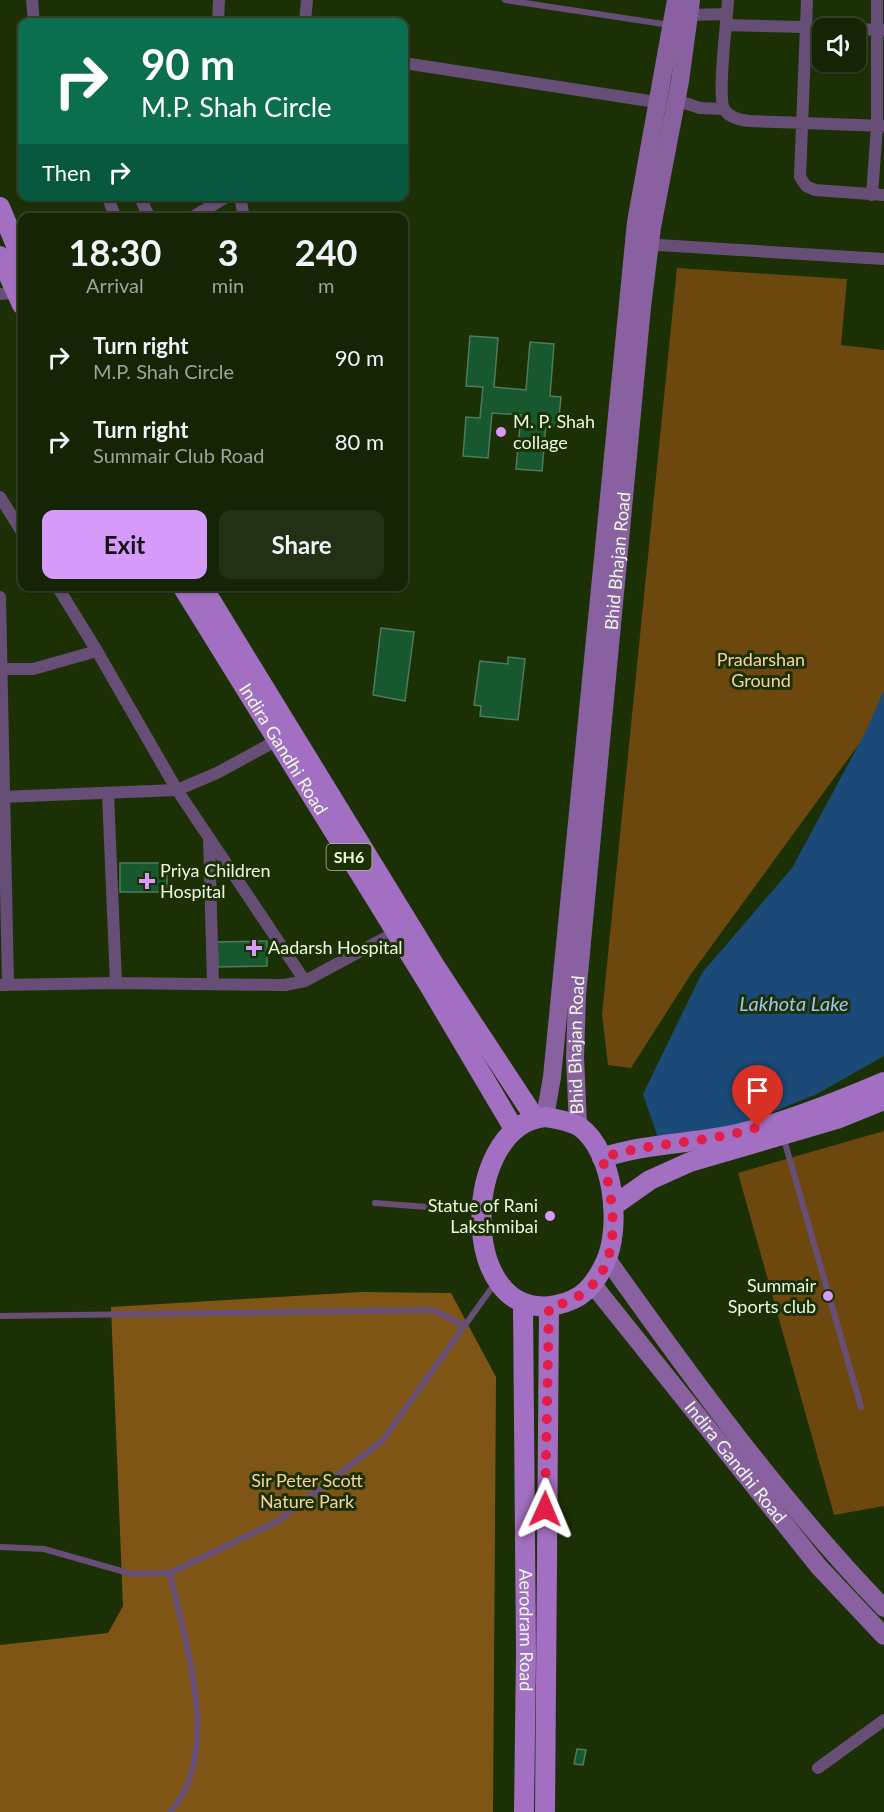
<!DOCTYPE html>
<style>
:root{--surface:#152404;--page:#223013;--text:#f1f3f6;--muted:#9da49a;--line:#344126;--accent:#d69bfa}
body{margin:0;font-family:Lato,sans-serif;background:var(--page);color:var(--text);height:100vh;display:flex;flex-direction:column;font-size:22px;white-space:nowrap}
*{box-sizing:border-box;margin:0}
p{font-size:20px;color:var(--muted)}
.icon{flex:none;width:33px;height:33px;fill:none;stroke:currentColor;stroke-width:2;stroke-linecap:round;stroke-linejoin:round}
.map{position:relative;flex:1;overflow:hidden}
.drawer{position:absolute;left:18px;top:213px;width:390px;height:378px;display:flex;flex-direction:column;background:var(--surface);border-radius:12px;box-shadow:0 2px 4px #0004,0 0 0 2px var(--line)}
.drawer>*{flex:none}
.top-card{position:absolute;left:18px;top:18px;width:390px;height:183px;border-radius:12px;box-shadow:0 2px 4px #0004,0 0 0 2px var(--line);background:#0b6e4f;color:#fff;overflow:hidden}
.buttons{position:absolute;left:812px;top:18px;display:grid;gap:12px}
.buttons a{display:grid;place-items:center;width:54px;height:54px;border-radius:12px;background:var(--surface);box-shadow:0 2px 4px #0004,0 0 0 2px var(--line);font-size:30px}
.pin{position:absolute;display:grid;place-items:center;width:51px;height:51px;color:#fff;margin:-62px -26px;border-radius:50% 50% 50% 0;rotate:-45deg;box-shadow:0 0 6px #0007}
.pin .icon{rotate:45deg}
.me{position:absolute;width:66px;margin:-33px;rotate:1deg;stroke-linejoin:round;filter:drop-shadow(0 0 4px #0008)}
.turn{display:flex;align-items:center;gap:21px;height:126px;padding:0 24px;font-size:27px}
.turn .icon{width:78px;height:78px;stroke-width:2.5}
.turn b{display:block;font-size:42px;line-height:51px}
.then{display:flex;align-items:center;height:57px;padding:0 24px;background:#0003;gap:12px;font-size:22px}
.eta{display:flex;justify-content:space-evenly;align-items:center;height:102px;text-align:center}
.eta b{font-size:36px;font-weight:700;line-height:42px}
.primary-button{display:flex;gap:12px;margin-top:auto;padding:12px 24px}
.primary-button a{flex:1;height:69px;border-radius:12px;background:var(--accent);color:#111;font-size:24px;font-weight:700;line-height:69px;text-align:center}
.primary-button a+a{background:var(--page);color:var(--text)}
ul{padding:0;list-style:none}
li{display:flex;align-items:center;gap:18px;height:84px;padding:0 24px}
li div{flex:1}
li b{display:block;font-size:22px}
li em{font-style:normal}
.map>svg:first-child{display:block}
</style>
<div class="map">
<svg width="884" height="1812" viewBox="0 0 884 1812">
<rect width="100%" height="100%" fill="#1c3006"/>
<path fill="#6d480e" d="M677,268L847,279L841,345L884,350V701L867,733L691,974L631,1068L608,1065L602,1014Z
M884,1131V1506L834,1515L738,1173Z"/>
<path fill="#7f5516" d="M361,1292L451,1293L496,1377L493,1812H0V1645L108,1633L123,1606L111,1307Z"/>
<path fill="#1b4978" d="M884,690V1056L817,1094L712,1137L657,1135L643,1094L702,973L792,868L865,733Z"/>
<path fill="#17582f" stroke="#4f7b5b" stroke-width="1.5" d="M470,336L498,338L494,387L526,390L530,342L554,344L550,396L561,397L558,426L546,425L542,471L516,469L521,415L492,413L488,458L463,456L466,417L480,418L483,387L466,386Z
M381,628L414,632L405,701L373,695Z
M508,657L525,659L518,720L480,716L481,706L474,705L480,661L508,664Z
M120,863H167V892H120Z
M267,941V966L218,967L217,942Z
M577,1749L586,1750L583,1765L574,1764Z"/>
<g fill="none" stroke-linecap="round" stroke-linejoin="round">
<path stroke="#674e76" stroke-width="6" d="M505,0L670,25
M783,1136L861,1407
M375,1203L479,1211
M0,1316L433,1310L463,1325
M0,1547L44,1549L132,1574L170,1573L278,1521L382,1441L496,1282
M170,1812C224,1753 184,1642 170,1573"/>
<path stroke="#674e76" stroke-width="12" d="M32,0L34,22
M728,0C727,21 717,94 724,109C729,118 740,120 749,121L884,126
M807,0L800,177L806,186L815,190L884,195
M689,15L727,14
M218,22L219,0
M305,22L307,0
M726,25L840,28
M855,29L883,30
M404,63L656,102
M676,100L700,108L724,109
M872,195L877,126V0
M107,196L116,218
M139,196L150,218
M240,196L244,218
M191,218L228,196
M643,244L884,259
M0,294L17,293
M0,497L22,532
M57,586L97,651L177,790L305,981
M0,597L8,985
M0,669H33L97,651
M108,794L116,983
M0,797L177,790L217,773L283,737
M209,838L213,984
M0,985L116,983L285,985L305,981L396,932
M818,1768L884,1720"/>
<g stroke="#8961a1" stroke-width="18">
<path d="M545,1117L552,1077L636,222L676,0"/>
<path id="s1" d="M578,1126L575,1057L577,995L642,307L652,227L680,81L691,0"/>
<path d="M607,1259C693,1380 781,1501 884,1608"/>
<path id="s2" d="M594,1286L819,1567L884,1636"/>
</g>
<g stroke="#a36fc2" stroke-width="20">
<path d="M0,207L22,260"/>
<path d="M0,256L22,305"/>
<path id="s3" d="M182,586L427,982L514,1129"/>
<path d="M202,586L435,966L535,1118"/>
<path d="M545,1117C556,1119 571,1121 580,1127C614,1152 622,1227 605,1263C594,1286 582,1300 556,1305C457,1325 460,1125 545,1117Z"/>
<path d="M602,1158C646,1143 692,1144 737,1134C787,1122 837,1102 884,1082"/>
<path d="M613,1206L650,1180L690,1162L837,1119L884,1100"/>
<path id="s4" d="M523,1303L526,1653L524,1812"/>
<path d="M545,1812L549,1307"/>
</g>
</g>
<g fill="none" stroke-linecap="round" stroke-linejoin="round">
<path stroke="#e11d48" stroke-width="10" stroke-dasharray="0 18" d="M545,1509L549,1307C625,1292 619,1217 602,1158C653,1141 707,1144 758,1127"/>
</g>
<g fill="#d69bfa" stroke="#1c3006" stroke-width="2">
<circle cx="501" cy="432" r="6"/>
<path d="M144 872h6v6h6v6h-6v6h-6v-6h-6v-6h6z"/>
<path d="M251 939h6v6h6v6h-6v6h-6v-6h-6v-6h6z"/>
<circle cx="550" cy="1216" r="6"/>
<circle cx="828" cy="1296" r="6"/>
</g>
<g text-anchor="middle" stroke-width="6" stroke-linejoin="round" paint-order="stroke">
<rect fill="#1c3006" stroke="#adbd9f" stroke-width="1.5" x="326.5" y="844" width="45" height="26" rx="4.5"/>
<g font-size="16" font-weight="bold" fill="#ebf9e1">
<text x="349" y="863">SH6</text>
</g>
<g font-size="18" fill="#ebf9e1" stroke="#1c3006" text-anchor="start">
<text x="513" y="428">M. P. Shah<tspan x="513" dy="21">collage</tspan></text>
<text x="160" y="877">Priya Children<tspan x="160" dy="21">Hospital</tspan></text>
<text x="268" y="954">Aadarsh Hospital</text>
<text x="538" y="1212" text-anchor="end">Statue of Rani<tspan x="538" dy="21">Lakshmibai</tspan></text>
<text x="816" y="1292" text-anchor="end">Summair<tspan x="816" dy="21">Sports club</tspan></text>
</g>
<g font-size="18" fill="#ebf9e1" stroke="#1c3006">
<text dy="6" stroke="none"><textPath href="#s1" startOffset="567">Bhid Bhajan Road</textPath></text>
<text dy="6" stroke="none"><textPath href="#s3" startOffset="192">Indira Gandhi Road</textPath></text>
<text dy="6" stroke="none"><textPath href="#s1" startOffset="81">Bhid Bhajan Road</textPath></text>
<text dy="6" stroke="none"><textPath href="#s2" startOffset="226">Indira Gandhi Road</textPath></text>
<text dy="6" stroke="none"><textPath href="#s4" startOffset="327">Aerodram Road</textPath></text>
</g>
<g font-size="18" fill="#f9d2a4" stroke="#1c3006">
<text x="761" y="666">Pradarshan<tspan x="761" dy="21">Ground</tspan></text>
<text x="307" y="1487">Sir Peter Scott<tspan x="307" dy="21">Nature Park</tspan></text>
</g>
<g font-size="20" font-style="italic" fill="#9ec4f0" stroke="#1c3006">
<text x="794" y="1011">Lakhota Lake</text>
</g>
</g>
</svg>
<div class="buttons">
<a><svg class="icon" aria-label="sound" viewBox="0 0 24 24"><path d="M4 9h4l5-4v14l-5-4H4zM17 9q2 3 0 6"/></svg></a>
</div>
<div class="pin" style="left:758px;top:1127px;background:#d93025"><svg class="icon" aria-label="arrive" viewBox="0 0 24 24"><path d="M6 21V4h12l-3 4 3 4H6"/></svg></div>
<svg class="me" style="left:545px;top:1509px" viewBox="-20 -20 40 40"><path d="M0-17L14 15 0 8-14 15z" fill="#e11d48" stroke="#fff" stroke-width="4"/></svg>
<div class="top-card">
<div class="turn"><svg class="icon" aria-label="right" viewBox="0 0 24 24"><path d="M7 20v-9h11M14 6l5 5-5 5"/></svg><div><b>90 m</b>M.P. Shah Circle</div></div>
<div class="then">Then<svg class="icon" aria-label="right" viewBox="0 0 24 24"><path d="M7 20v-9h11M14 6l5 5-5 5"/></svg></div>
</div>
<section class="drawer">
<div class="eta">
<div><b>18:30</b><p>Arrival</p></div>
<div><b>3</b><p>min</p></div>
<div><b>240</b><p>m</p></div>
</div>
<ul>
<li><svg class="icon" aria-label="right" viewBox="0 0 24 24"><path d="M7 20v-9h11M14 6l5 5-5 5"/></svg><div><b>Turn right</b><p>M.P. Shah Circle</p></div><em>90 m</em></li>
<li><svg class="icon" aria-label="right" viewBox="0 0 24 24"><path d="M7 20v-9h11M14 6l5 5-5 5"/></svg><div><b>Turn right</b><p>Summair Club Road</p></div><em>80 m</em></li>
</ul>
<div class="primary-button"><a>Exit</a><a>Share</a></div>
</section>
</div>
